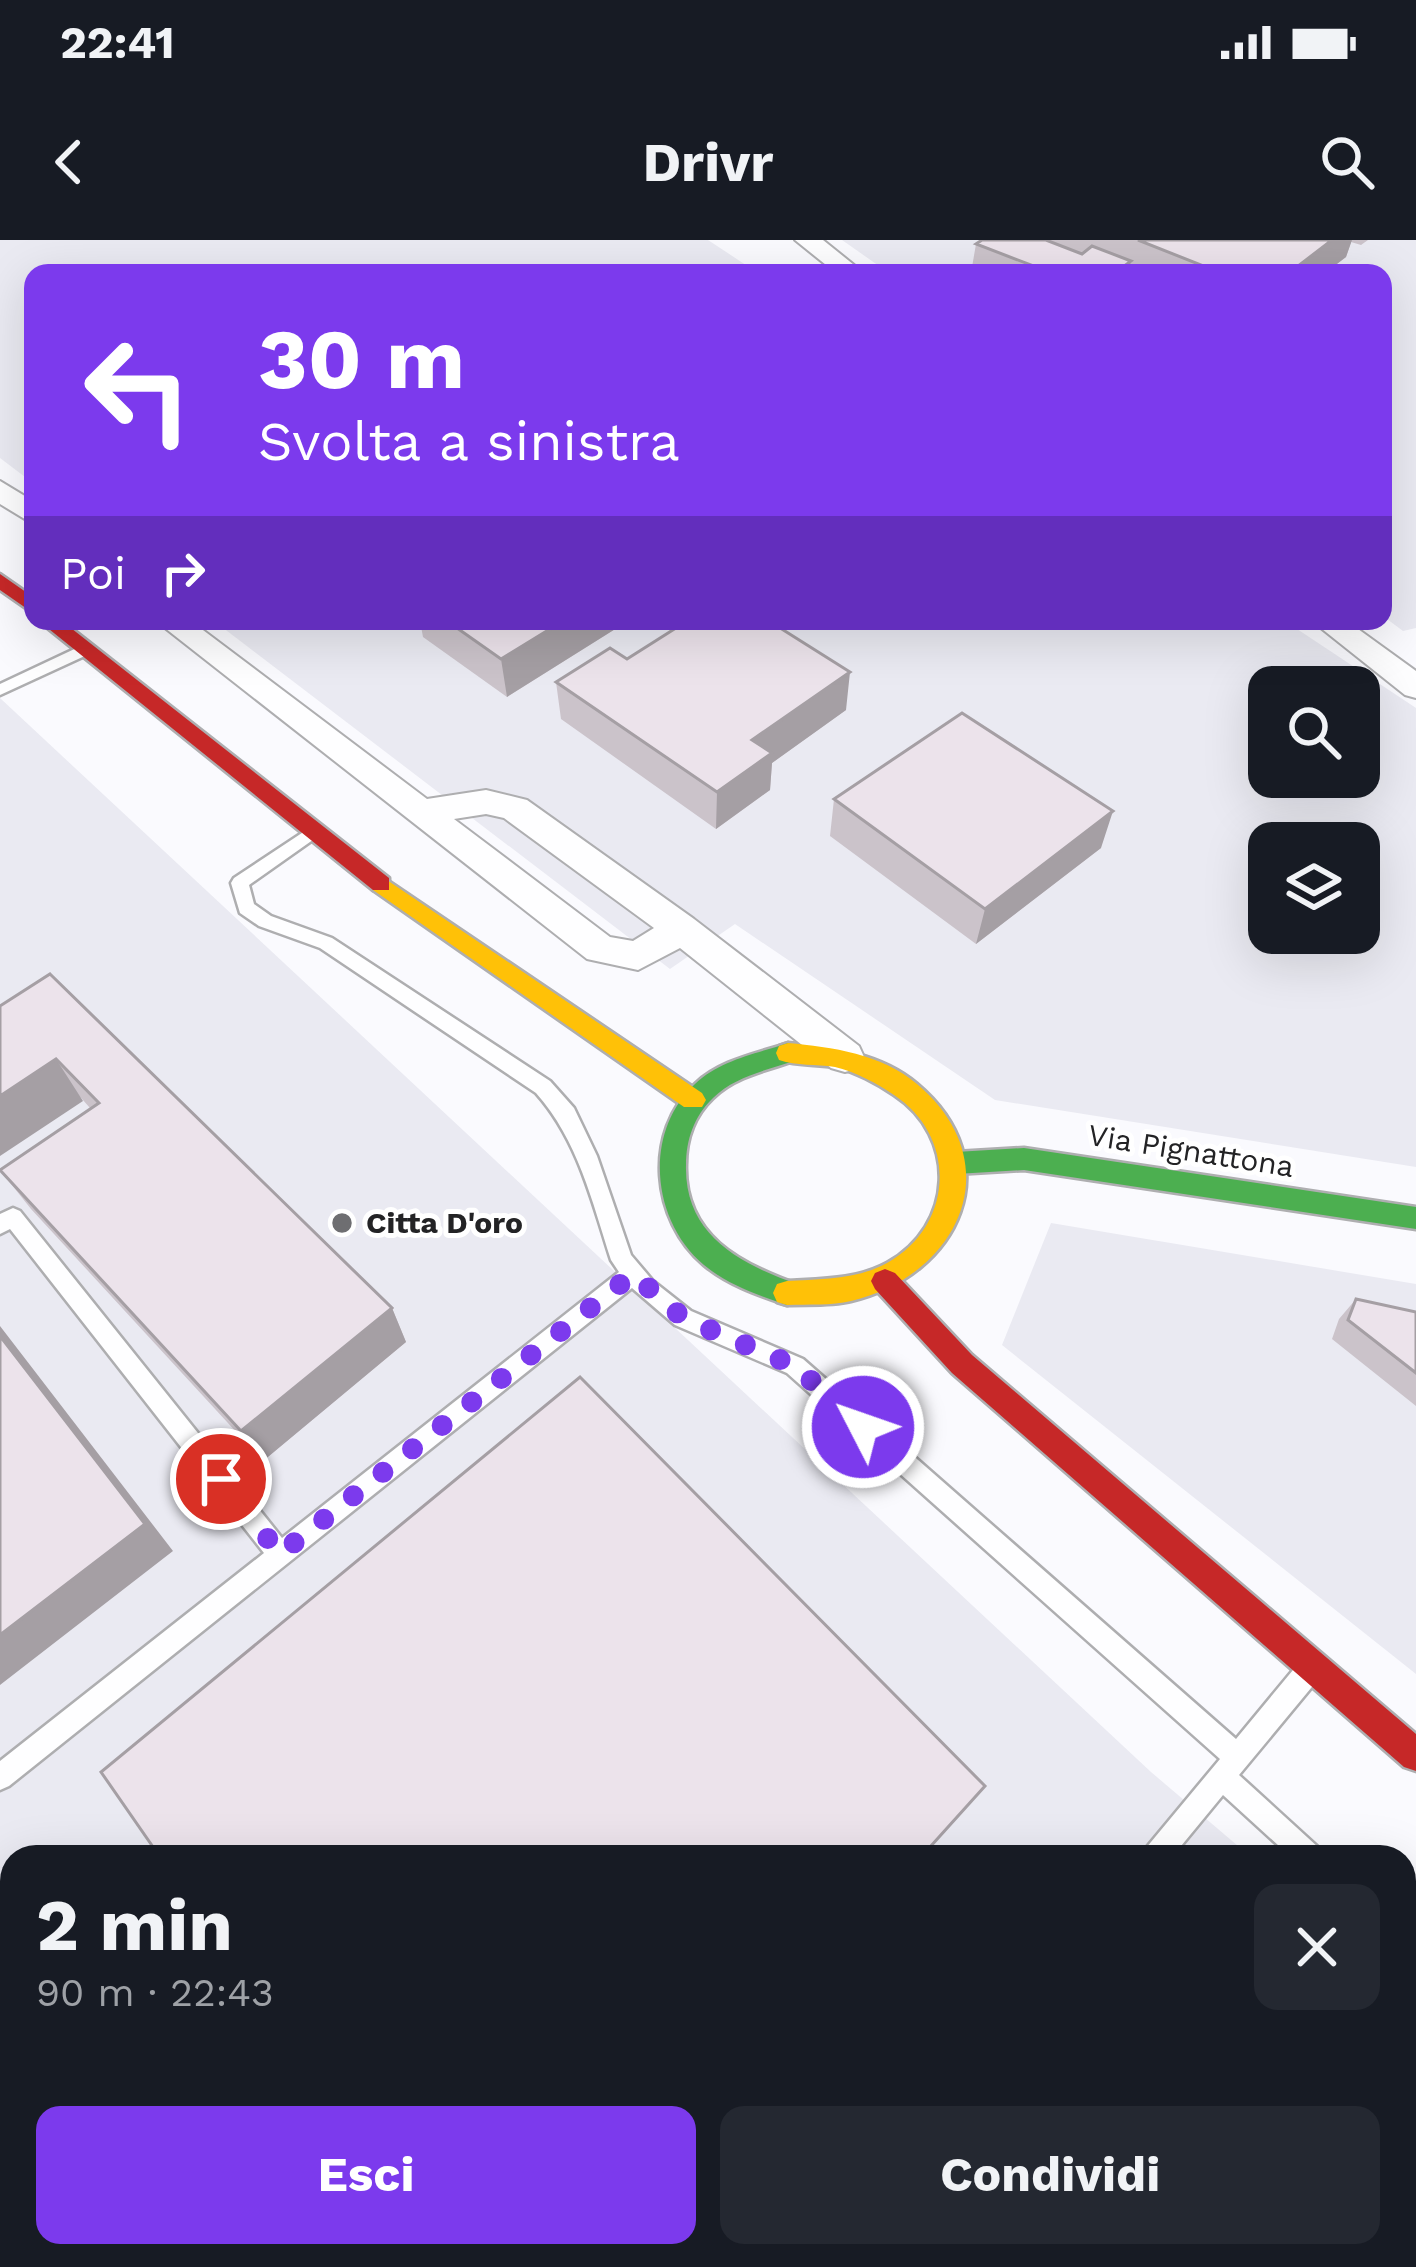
<!DOCTYPE html>
<html lang="it">
<meta charset="utf-8">
<style>
:root{--surface:#171b24;--page:#242831;--text:#f1f3f6;--muted:#9ea1a6;--accent:#7c3aed}
body{margin:0;font-family:"Work Sans",sans-serif;background:var(--page);color:var(--text);height:100vh;display:flex;flex-direction:column;font-size:45px;white-space:nowrap}
*{box-sizing:border-box;margin:0}
p{font-size:39px;color:var(--muted)}
.icon{flex:none;width:66px;height:66px;fill:none;stroke:currentColor;stroke-width:2;stroke-linecap:round;stroke-linejoin:round}
.map{position:relative;flex:1;overflow:hidden}
.side{position:absolute;left:0px;top:1605px;width:1416px;height:423px;display:flex;flex-direction:column;background:var(--surface);border-radius:36px 36px 0 0;box-shadow:0 12px 48px #0002}
.side>*{flex:none}
.top-card{position:absolute;left:24px;top:24px;width:1368px;height:366px;border-radius:24px;box-shadow:0 12px 48px #0002;background:#7c3aed;color:#fff;overflow:hidden}
.tools{position:absolute;left:1248px;top:426px;display:grid;gap:24px}
.tools a{display:grid;place-items:center;width:132px;height:132px;border-radius:24px;background:var(--surface);box-shadow:0 12px 48px #0002;font-size:60px}
.pin{position:absolute;display:grid;place-items:center;width:102px;height:102px;color:#fff;margin:-51px;border:6px solid #fff;border-radius:50%;box-shadow:0 3px 12px #0007}
.me{position:absolute;width:132px;margin:-66px;rotate:311deg;stroke-linejoin:round;filter:drop-shadow(0 0 9px #0008)}
.turn{display:flex;align-items:center;gap:42px;height:252px;padding:0 36px;font-size:54px}
.turn .icon{width:156px;height:156px;stroke-width:2.5}
.turn b{display:block;font-size:84px;line-height:102px}
.then{display:flex;align-items:center;height:114px;padding:0 36px;background:#0003;gap:24px;font-size:45px}
.round{display:grid;place-items:center;flex:none;width:126px;height:126px;border-radius:24px;background:var(--page)}
.headline{display:flex;align-items:center;justify-content:space-between;height:204px;padding:0 36px}
h1{font-size:72px;font-weight:700;line-height:90px}
.action{display:flex;gap:24px;margin-top:auto;padding:24px 36px}
.action a{flex:1;height:138px;border-radius:24px;background:var(--accent);color:#fff;font-size:48px;font-weight:700;line-height:138px;text-align:center}
.action a+a{background:var(--page);color:var(--text)}
.status{display:flex;justify-content:space-between;align-items:center;height:84px;padding:0 60px;background:var(--surface);direction:ltr}
.status svg{height:33px;fill:currentColor}
header{display:flex;justify-content:space-between;align-items:center;height:156px;padding:0 36px;background:var(--surface);font-size:54px;font-weight:700}
.map>svg:first-child{display:block}
</style>
<div class="status"><b>22:41</b><svg viewBox="0 0 49 12"><path d="M0 12V9h3v3zM5 12V6h3v6zM10 12V3h3v9zM15 12V0h3v12zM26 1h20v11H26zM47 4h2v5h-2z"/></svg></div>
<header><svg class="icon" aria-label="back" viewBox="0 0 24 24"><path d="M15 5l-7 7 7 7"/></svg>Drivr<svg class="icon" aria-label="search" viewBox="0 0 24 24"><circle cx="10" cy="10" r="6"/><path d="M15 15l6 6"/></svg></header>
<div class="map">
<svg width="1416" height="2027" viewBox="0 0 1416 2027">
<rect width="100%" height="100%" fill="#fafafe"/>
<path fill="#eaeaf2" fill-rule="evenodd" d="M0,0H708L758,33H33V243L0,218Z
M842,0H1416V388L1403,391L1383,376V33H889Z
M214,381H1285L1416,468V927L995,860L735,684L670,729ZM1269,447H1359V537H1269ZM1269,603H1359V693H1269Z
M0,458L1151,1532L1251,1617H12V2016H1404V1747L1416,1757V2027H0Z
M1051,983L1416,1044V1434L1002,1105Z"/>
<g fill="none" stroke-linecap="round" stroke-linejoin="round">
<g stroke="#aeaeb0" stroke-width="5">
<path id="lane" d="M83,405L89,406V414L0,455V444Z
M311,587L320,593L317,597L249,645L254,664L271,676L332,698L550,841L574,868L597,916L631,1015L653,1041L691,1071L803,1119L1236,1499L1298,1424L1307,1421L1316,1424L1319,1433L1316,1442L1239,1535L1319,1608L1323,1617H1291L1223,1555L1172,1617H1142L1146,1608L1220,1519L787,1133L675,1085L632,1048L9,1546L0,1550V1521L264,1313L10,989L0,994V974L13,968L20,971L282,1298L619,1032L611,1020C592,961 578,900 536,853L320,708L259,686L240,673L231,643L234,638Z
M1404,1688L1416,1695V1727L1404,1720Z
M1404,1859L1416,1865V1899L1404,1893Z
M802,2016H836L831,2027H797Z"/>
</g>
<g stroke="#aeaeb0" stroke-width="4">
<path id="street" d="M795,0H823L864,33H836Z
M0,241L33,261V284L0,264Z
M156,381H191L427,559L486,550L527,560L694,679L859,806L864,817L859,828L845,832L831,828L680,708L638,730L587,719ZM486,574L504,578L654,688L633,701L610,697L454,579Z
M1312,381H1347L1416,431V458L1405,455Z"/>
</g>
<g stroke="#aeaeb0" stroke-width="5">
<path id="fast" d="M788,803L797,806L800,813L797,820C768,830 735,836 713,858C694,876 686,900 686,925C684,995 740,1024 797,1044L801,1053L797,1062L787,1065C758,1055 728,1045 704,1025C651,981 643,892 695,844C720,820 756,814 788,803Z
M1024,908L1416,967V989L1024,930L956,934L947,931L943,923L947,915L956,912Z"/>
</g>
<g stroke="#aeaeb0" stroke-width="5">
<path id="slow" d="M381,636L702,853L706,860L702,867H684L373,650V638Z
M788,803C832,807 882,814 917,844C1011,923 960,1035 851,1061C831,1066 808,1064 787,1065L777,1062L773,1053L777,1044L787,1041C821,1039 856,1040 887,1023C954,986 958,897 894,855C878,844 854,831 835,827C816,824 797,826 779,820L776,813L779,806Z"/>
</g>
<g stroke="#aeaeb0" stroke-width="5">
<path id="jam" d="M0,334L33,357V373L0,350Z
M39,381H62L389,638V650H373Z
M885,1029L895,1033L972,1115L1416,1494V1531L1404,1527L952,1133L875,1049L871,1041L875,1033Z"/>
</g>
<use href="#lane" fill="#fefeff" fill-rule="evenodd"/>
<use href="#street" fill="#fefeff" fill-rule="evenodd"/>
<use href="#fast" fill="#4caf50" fill-rule="evenodd"/>
<use href="#slow" fill="#ffc107" fill-rule="evenodd"/>
<use href="#jam" fill="#c62828" fill-rule="evenodd"/>
</g>
<path fill="#cbc3ca" d="M982,0H1368L1361,5L1351,2L1346,17L1325,33H971L976,4Z
M420,381H628L507,457L423,397Z
M627,419L846,470L772,523L770,550L716,589L561,479L556,442Z
M834,559L1101,608L976,704L830,596Z
M0,766L392,1068L406,1102L263,1221L31,969L0,930L90,868Z
M1356,1059L1416,1072V1166L1332,1099L1339,1079Z
M1047,2016H1312L1322,2027H1038Z"/>
<path fill="#a59fa4" d="M1332,0H1352L1346,17L1325,33H1289Z
M1131,21L1128,33H1115Z
M563,381H628L507,457L501,419Z
M850,432L846,470L772,523L770,550L716,589L717,552L752,500Z
M1113,571L1101,608L976,704L985,669Z
M56,819L83,861L0,916V856Z
M392,1068L406,1102L263,1221L241,1191Z
M0,1086L173,1311L0,1445Z"/>
<path fill="#ece3eb" stroke="#a59fa4" stroke-width="3" d="M982,0H1046L1082,14L1092,6L1131,21L1115,33H1052L976,4Z
M1138,0H1332L1289,33H1221Z
M447,381H563L501,419Z
M687,381H769L850,432L752,500L772,513L717,552L556,442L610,408L627,419Z
M962,473L1113,571L985,669L834,559Z
M50,734L392,1068L241,1191L0,930L99,863L56,819L0,856V766Z
M1356,1059L1416,1072V1133L1348,1080Z
M0,1096L145,1284L0,1395Z
M580,1137L985,1546L921,1617H160L101,1532Z
M436,2016H559L550,2027H444Z
M1080,2016H1312L1322,2027H1072Z"/>
<g fill="none" stroke-linecap="round" stroke-linejoin="round">
<path stroke="#7c3aed" stroke-width="21" stroke-dasharray="0 37.8" d="M221,1239L280,1314L633,1034L683,1078L795,1126L863,1187"/>
</g>
<circle fill="#6e6e71" stroke="#fff" stroke-width="4.5" cx="342" cy="983" r="12"/>
<g text-anchor="middle" stroke-width="10" stroke-linejoin="round" paint-order="stroke">
<g font-size="30" fill="#232325" stroke="#fff">
<text transform="translate(1191 911) rotate(9)" y="10">Via Pignattona</text>
</g>
<g font-size="30" font-weight="bold" fill="#232325" stroke="#fff" text-anchor="start">
<text x="366" y="993">Citta D'oro</text>
</g>
</g>
</svg>
<div class="tools">
<a><svg class="icon" aria-label="search" viewBox="0 0 24 24"><circle cx="10" cy="10" r="6"/><path d="M15 15l6 6"/></svg></a>
<a><svg class="icon" aria-label="layers" viewBox="0 0 24 24"><path d="M12 4l9 5-9 5-9-5zM3 14l9 5 9-5"/></svg></a>
</div>
<div class="pin" style="left:221px;top:1239px;background:#d93025"><svg class="icon" aria-label="arrive" viewBox="0 0 24 24"><path d="M6 21V4h12l-3 4 3 4H6"/></svg></div>
<svg class="me" style="left:863px;top:1187px" viewBox="-20 -20 40 40"><circle r="17" fill="#7c3aed" stroke="#fff" stroke-width="3"/><path d="M0-11L8 9 0 5-8 9z" fill="#fff"/></svg>
<div class="top-card">
<div class="turn"><svg class="icon" aria-label="left" viewBox="0 0 24 24"><path d="M17 20v-9H6M10 6l-5 5 5 5"/></svg><div><b>30 m</b>Svolta a sinistra</div></div>
<div class="then">Poi<svg class="icon" aria-label="right" viewBox="0 0 24 24"><path d="M7 20v-9h11M14 6l5 5-5 5"/></svg></div>
</div>
<section class="side">
<div class="headline"><div><h1>2 min</h1><p>90 m · 22:43</p></div><a class="round"><svg class="icon" aria-label="close" viewBox="0 0 24 24"><path d="M6 6l12 12M18 6L6 18"/></svg></a></div>
<div class="action"><a>Esci</a><a>Condividi</a></div>
</section>
</div>
